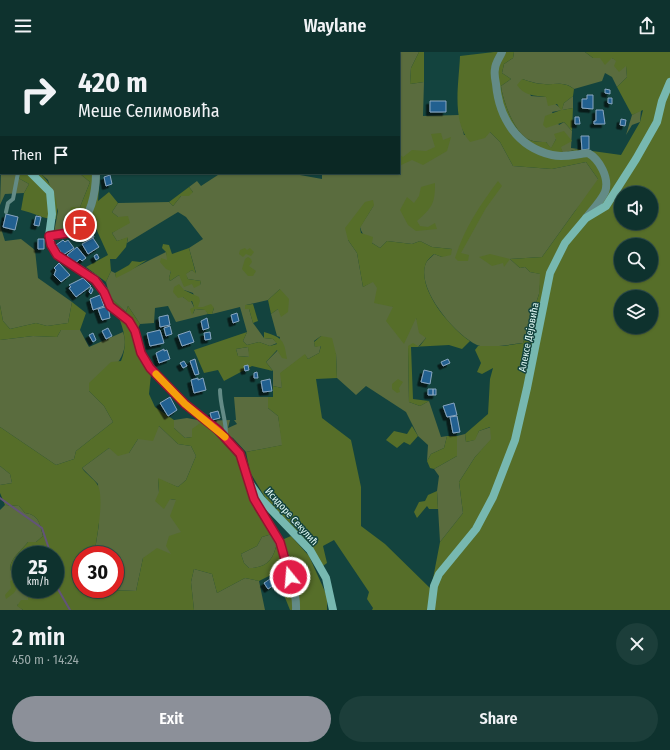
<!DOCTYPE html>
<meta charset="utf-8">
<style>
:root{--surface:#0e322e;--page:#1c3e3a;--text:#f1f3f6;--muted:#9baaaa;--line:#2e4d4a;--accent:#8c9099}
body{margin:0;font-family:"Fira Sans Condensed",sans-serif;background:var(--page);color:var(--text);height:100vh;display:flex;flex-direction:column;font-size:15px;white-space:nowrap}
*{box-sizing:border-box;margin:0}
p{font-size:13px;color:var(--muted)}
.icon{flex:none;width:22px;height:22px;fill:none;stroke:currentColor;stroke-width:2;stroke-linecap:round;stroke-linejoin:round}
.map{position:relative;height:558px;overflow:hidden}
.panel{display:flex;flex-direction:column;background:var(--surface);flex:1}
.panel>*{flex:none}
.guide{position:absolute;left:0px;top:0px;width:400px;height:122px;box-shadow:0 1px 3px #0004,0 0 0 1px var(--line);background:#0e322e;color:var(--text);overflow:hidden}
.fabs{position:absolute;left:614px;top:134px;display:grid;gap:8px}
.fabs a{display:grid;place-items:center;width:44px;height:44px;border-radius:50%;background:var(--surface);box-shadow:0 1px 3px #0004,0 0 0 1px var(--line);font-size:20px}
.speed{position:absolute;left:12px;top:494px;display:flex;gap:8px;font-size:20px;font-weight:700;text-align:center}
.speed>*{display:grid;place-content:center;width:52px;height:52px;border-radius:50%;background:var(--surface);box-shadow:0 1px 3px #0004,0 0 0 1px var(--line);line-height:1}
.speed small{font-size:10px;font-weight:400}
.speed .limit{border:6px solid #d22;background:#fff;color:#111}
.pin{position:absolute;display:grid;place-items:center;width:34px;height:34px;color:#fff;margin:-17px;border:2px solid #fff;border-radius:50%;box-shadow:0 1px 4px #0007}
.me{position:absolute;width:44px;margin:-22px;rotate:343deg;stroke-linejoin:round;filter:drop-shadow(0 0 3px #0008)}
.turn{display:flex;align-items:center;gap:14px;height:84px;padding:0 12px;font-size:18px}
.turn .icon{width:52px;height:52px;stroke-width:2.5}
.turn b{display:block;font-size:28px;line-height:34px}
.then{display:flex;align-items:center;height:38px;padding:0 12px;background:#0003;gap:8px;font-size:15px}
.round{display:grid;place-items:center;flex:none;width:42px;height:42px;border-radius:21px;background:var(--page)}
.head{display:flex;align-items:center;justify-content:space-between;height:68px;padding:0 12px}
h1{font-size:24px;font-weight:600;line-height:30px}
.primary-button{display:flex;gap:8px;margin-top:auto;padding:8px 12px}
.primary-button a{flex:1;height:46px;border-radius:24px;background:var(--accent);color:#fff;font-size:16px;font-weight:600;line-height:46px;text-align:center}
.primary-button a+a{background:var(--page);color:var(--text)}
header{display:flex;justify-content:space-between;align-items:center;height:52px;padding:0 12px;background:var(--surface);font-size:18px;font-weight:600}
.map>svg:first-child{display:block}
</style>
<header><svg class="icon" aria-label="menu" viewBox="0 0 24 24"><path d="M4 6h16M4 12h16M4 18h16"/></svg>Waylane<svg class="icon" aria-label="share" viewBox="0 0 24 24"><path d="M12 15V3M7 8l5-5 5 5M5 13v7h14v-7"/></svg></header>
<div class="map">
<svg width="670" height="558" viewBox="0 0 670 558">
<defs>
<filter id="shadow"><feDropShadow dx="-3.5" dy="3.5" stdDeviation="0" flood-color="#0009"/></filter>
</defs>
<rect width="100%" height="100%" fill="#13433e"/>
<path fill="#5a6c3e" d="M132,0H267V1H131Z
M327,0H419L411,16L410,32L424,30L423,64L459,63L464,83L490,80L500,90L513,114L552,117L586,110L598,127L599,131L575,159L542,205L510,207L520,216L525,215L530,220L541,222L539,242L523,291C512,292 487,297 477,293C455,283 415,236 426,211C427,208 432,205 434,202L442,205L452,197L432,195L420,189L412,192L387,189L380,196C372,191 362,185 360,175L374,153L348,188L357,201L363,235L373,229L393,255L416,266L426,286L418,295L408,294L409,350L420,354L429,349L441,385L447,384L444,396L431,402L427,409L428,393L418,384L406,360L366,334L356,343L337,326L336,302L321,284L314,289L315,295L321,293L319,301L308,307L305,303L281,321L282,336L273,334V319L266,310L278,298L280,285L277,284L271,262L278,257L280,237L268,248L246,253L249,257L253,271L264,286L273,287L277,291L270,294L259,290L247,293L243,289L247,280L240,255L212,262L214,256L198,255L193,241L184,238L183,245L189,249H191L194,255L193,262L195,257L206,258L208,262L176,270L168,254L155,256L154,271L140,272L128,254L126,260L110,245L106,230L111,219L115,221L116,225L166,200L171,219L169,226L170,229L179,223L192,232L200,233L201,229L188,227L185,222L192,218L196,221L189,196L203,187L186,165L178,160L127,191L128,186L117,189L112,181L121,175L118,165L112,160L118,151L169,150L173,154L181,144L193,140L189,135L197,129L201,134L221,121H289L322,127V121H399V1H326Z
M514,0H585L593,6H612L626,13L627,25L617,35L612,25L605,21L602,29L574,37C564,29 555,33 544,32C537,32 529,29 522,27L531,44L546,45L562,57L564,51L573,44V56L552,60L559,73L564,70L572,79L571,96L578,97L563,101L556,87L551,97L546,90C541,90 535,90 530,88C515,83 503,49 501,34L511,27L502,21L504,12L513,6Z
M641,58L640,70L632,73L626,83L632,63Z
M1,120L17,121L20,127L29,132L24,141L5,142L0,153Z
M40,121H79L90,130L80,155L65,170L66,176L54,180L58,159L48,128Z
M0,173L5,189L21,187L35,198L38,226L72,250L68,271L47,274L36,271L10,277L3,269L0,253Z
M61,278H80L89,295L123,280C132,306 106,323 89,339L104,354L113,370L76,399L74,407L56,413L0,375V288L33,284L57,285Z
M248,295L250,305L238,304L236,297Z
M234,345H268V356L278,364L283,393L246,400L233,386L203,369L192,385L185,386L174,376V368L187,366L203,369L230,368L228,376L237,372L234,368H236Z
M159,374L178,392L191,394L196,404L186,428L178,435L158,427L159,440L170,447L176,448L182,480L171,503L143,506L136,539L112,538L111,537H115V503H96L95,498L99,472L98,432L82,416L109,396L129,401L138,387Z
M491,375V388L475,405L459,430L463,461L440,490L437,439L439,424L434,417L457,404V384L465,382L466,390L474,388L479,379Z
M0,414L10,422L12,431L0,433Z
M5,453L19,454L25,461C39,463 40,472 43,484L36,490H28C22,498 7,509 11,519L19,520L21,514V537H28L29,549L17,553L23,558H0V458Z
M272,482L277,490C274,507 267,516 249,516L244,511L241,502L257,494L262,485Z
M194,517L212,522L217,541L245,526L259,529L265,558H194L191,530Z"/>
<path fill="#566e29" fill-rule="evenodd" d="M419,0H424V30L410,32L411,16Z
M494,0H514L513,6L504,12L502,21L511,27L501,34C503,49 515,83 530,88C535,90 541,90 546,90L551,96L556,87L554,82L564,79L572,89L561,95L563,101L578,97L621,103L640,70L643,58L632,63L617,35L627,25L626,14L619,20L614,14L616,9L612,6L605,13L600,6H593L585,0H670V558H372L373,556L367,547L369,540L334,488L323,494L327,511L323,514L310,492L266,447L250,420L246,400L282,393L278,364L268,356V345H273V334L282,336L280,321L305,302L308,307L319,301L321,294L315,295L314,290L321,284L332,286L336,302L337,326L316,327L322,366L351,388L361,435V474L385,492L431,537L440,490L463,461L459,430L475,405L491,387L490,375L479,379L475,388L466,390L465,382L488,362L490,327L493,316L482,322L477,320L481,311L475,298L478,294H504L523,291L539,242L540,222L530,220L525,215L520,216L510,207L504,215L503,211L492,214L479,205L490,202L510,207L542,205L598,127L586,110L552,117L513,114L500,90L490,80L485,86L470,90C451,69 459,31 460,4ZM621,141H651V171H621ZM621,193H651V223H621ZM621,245H651V275H621Z
M522,27C529,29 536,32 544,32C555,33 563,29 574,37L573,44L564,51L562,58L573,56L572,79L564,70L546,76L543,73L545,64L561,58L557,52L548,54L546,45C535,44 523,43 517,33Z
M441,81L443,88L451,85L447,99L423,113L412,108L399,114V102L403,105L412,98L426,99L435,95L431,82Z
M17,121H40C53,133 60,150 56,167C45,168 34,161 21,158L24,141L29,132L20,127Z
M79,121H100L98,149L109,140L118,151L112,160L118,165L128,164L130,171L112,181L117,189L128,185L126,195L116,207H110L111,219L106,230L86,215L108,203L93,170L66,176L65,170L71,155H80L90,130Z
M498,129L502,134L486,156L461,201L469,203L468,209H458L455,206C464,177 480,153 498,129Z
M435,131C435,151 433,155 417,169L420,174L428,175L435,171L437,177L416,179L408,173L400,158L407,145L414,151L419,144L421,135Z
M189,135L193,140L189,144H181L173,154L169,150Z
M373,148L374,153L360,176L361,181L373,185L372,191L380,196L387,189L412,192L420,189L432,195L452,197L451,203L442,205L434,202C431,205 427,208 426,211C416,237 451,276 470,289L462,297L449,293L411,295L413,347L429,349L420,354L409,350L408,294L413,291L419,295L426,286L419,281L416,266L404,292L386,269L393,255L374,251L377,236L373,230L363,235L357,201L348,188L345,176L365,150Z
M163,192L169,193L172,202L189,196L196,222L192,218L186,222L188,227L201,229L200,233L194,236L192,232L184,235L179,223L170,229L169,226L171,219L166,217L160,210L161,206L167,208L166,200L162,196Z
M245,196L247,198L250,196L254,200L251,204L246,202L243,205L239,202L240,198Z
M248,205L251,207L252,210L249,214L256,219L253,224H248L242,217L245,207Z
M147,208L130,219L116,226L115,221L129,213L132,209L140,210Z
M179,232L184,238L199,245L200,249L198,255H203L211,252L214,256L212,262H208L205,258L195,257L192,263L190,257L194,255L192,249L189,250L183,245L178,246L173,240L174,235Z
M280,237L289,247L288,260L281,265L278,257L271,262L268,248Z
M110,245L126,260L128,254L140,272L134,285L151,322L149,342L155,355L174,368V376L185,386L192,385V377L203,369L238,407L255,458L272,482L262,485L257,494L241,502L244,511L249,516C267,516 274,507 277,490L291,484L309,504L327,544V558H290L275,521L259,529L245,526L217,541L212,522L194,517L191,530L194,558H23L17,554L21,548H28V537H55V503H21V514L19,520L11,519C7,509 22,498 28,490H36L43,484C40,472 39,463 25,461L19,454L5,453L0,441V433L12,431L10,422L0,414V375L56,413L74,407L76,399L113,370L104,354L89,339V331L111,310L121,309C131,285 119,267 110,245ZM159,374L178,392L191,394L196,404L186,428L178,435L158,426L159,440L155,449L164,457L170,447L176,448L170,464L181,480L169,484L166,494L171,502L157,496L143,506L136,539L81,537V503H96L95,498C97,484 105,443 97,432C93,426 86,422 82,416L109,396L118,404L129,401L138,387L153,389Z
M72,250L86,261L80,278H61L57,285L33,284L0,288V253L3,269L10,277L36,271L47,274L68,271Z
M253,252L258,269L253,271L249,257H245V253Z
M247,280L243,289L247,293L259,290L270,294L277,292L273,287L264,286V280C283,286 284,288 287,307L282,306L277,298L266,310L273,319L252,314L224,329L218,318L204,321L194,298ZM248,295L249,305L238,304L236,297Z
M398,327L403,330L399,336L400,340L397,341L392,337V332Z
M412,374L418,384L410,393L404,390L397,396L386,388L394,379L407,382Z
M447,384H457V404L434,417L430,416L427,409L431,402L444,396Z
M437,439L438,457H429L427,454L417,466L414,460L419,450L425,449L428,443Z
M16,524L21,529L14,541L6,547L5,543L11,536L10,529L15,527Z"/>
<g fill="none" stroke-linecap="round" stroke-linejoin="round">
<path stroke="#625379" stroke-width="2" d="M0,446L42,476L51,503
M55,532L70,558"/>
</g>
<path fill="#236090" stroke="#88a5c0" filter="url(#shadow)" d="M605,37L610,38V42L605,41Z
M587,43H593V57L582,56V47H587Z
M608,46H612V52L608,51Z
M430,49H446V60H430Z
M596,58H603L605,72H594V69H596Z
M575,65H579L580,72H575Z
M621,67L626,68L625,74L620,73Z
M581,84H589V97L582,98Z
M110,123L112,132L106,134L104,125Z
M6,162L18,165L15,178L3,175Z
M36,164L41,165L39,174L34,173Z
M92,179L94,185L90,186L88,180Z
M93,186L99,195L88,202L82,192Z
M38,187H44V197H38Z
M63,188L65,190L68,188L74,196L63,203L56,193Z
M77,195L86,206L82,209L80,207L74,212L67,203Z
M97,202L99,206L96,208L94,204Z
M59,211L70,223L61,230L54,223L56,218L54,216Z
M83,226L91,234L76,245L69,236L71,235L69,233Z
M91,235L93,238L91,242L89,240Z
M100,243L104,254L93,258L90,247Z
M108,254L110,266L102,268L98,257Z
M237,261L239,269L233,271L231,263Z
M168,263L170,273L160,275L159,265Z
M207,266L209,276L203,278L201,269Z
M170,274L172,282L166,284L164,276Z
M108,276L112,284L106,287L102,279Z
M160,278L164,291L150,294L147,281Z
M190,279L194,290L182,294L178,283Z
M210,280L211,287L205,288L204,281Z
M93,281L96,288L93,290L89,283Z
M164,297V299L167,298L170,307L159,311L156,301Z
M195,307L199,322L195,323L190,309Z
M448,307L450,311L443,314L441,310Z
M184,309L187,314L183,316L180,311Z
M248,313L249,318L245,319L244,314Z
M424,318L432,320L430,332L421,330Z
M257,320L258,326H254V321Z
M198,326V328L203,326L206,338L194,341L191,328Z
M270,327L272,339L263,340L261,329Z
M428,337H433V343H428Z
M433,337H436V343H433Z
M170,345L177,358L168,364L160,351Z
M454,351L457,363L447,365L443,354Z
M218,359L220,366L212,368L210,361Z
M457,364L460,380L453,381L450,365Z
M270,527L274,533L268,537L264,531Z"/>
<g fill="none" stroke-linecap="round" stroke-linejoin="round">
<path stroke="#638b86" stroke-width="4" d="M6,160L8,151L13,147L18,121
M220,338C220,354 227,370 226,386"/>
<path stroke="#638b86" stroke-width="8" d="M502,0C500,5 495,11 495,17C494,21 495,27 496,32C499,66 517,95 552,103C564,106 576,102 588,101C599,107 610,126 605,140C601,149 592,158 586,166
M0,103L1,104
M49,184C56,182 69,183 74,179C91,168 96,139 96,121
M250,432C256,455 269,469 279,490C287,505 297,541 296,558"/>
<path stroke="#77b8b0" stroke-width="8" d="M32,1L33,0
M31,121L50,140L52,162L49,184L51,193L57,203L95,227L104,239L110,254L129,269L135,279L141,301L150,315L185,352L218,378L240,402L249,430L261,447L310,498L326,526L333,558
M431,558L434,534L439,522L476,477L493,445L515,388L527,336L550,221L565,191L586,166L606,154L636,107L657,70L662,49L670,30"/>
</g>
<g fill="none" stroke-linecap="round" stroke-linejoin="round">
<g stroke="#92132f" stroke-width="10">
<path id="route" d="M80,173L74,180L49,184L51,193L57,203L95,228L104,240L110,254L129,269L135,279L141,301L150,316L185,352L218,378L240,402L254,447L280,490L290,525"/>
</g>
<use href="#route" stroke="#e11d48" stroke-width="7"/>
<path stroke="#f59e0b" stroke-width="7" d="M156,322L185,352L225,385"/>
</g>
<g text-anchor="middle" stroke-width="3" stroke-linejoin="round" paint-order="stroke">
<g font-size="10" fill="#e3fbf7" stroke="#13433e">
<text transform="translate(528 285) rotate(-79)" y="4">Алексе Дејовића</text>
<text transform="translate(292 464) rotate(48)" y="4">Исидоре Секулић</text>
</g>
</g>
</svg>
<div class="fabs">
<a><svg class="icon" aria-label="sound" viewBox="0 0 24 24"><path d="M4 9h4l5-4v14l-5-4H4zM17 9q2 3 0 6"/></svg></a>
<a><svg class="icon" aria-label="search" viewBox="0 0 24 24"><circle cx="10" cy="10" r="6"/><path d="M15 15l6 6"/></svg></a>
<a><svg class="icon" aria-label="layers" viewBox="0 0 24 24"><path d="M12 4l9 5-9 5-9-5zM3 14l9 5 9-5"/></svg></a>
</div>
<div class="speed"><div>25<small>km/h</small></div><div class="limit">30</div></div>
<div class="pin" style="left:80px;top:173px;background:#d93025"><svg class="icon" aria-label="arrive" viewBox="0 0 24 24"><path d="M6 21V4h12l-3 4 3 4H6"/></svg></div>
<svg class="me" style="left:290px;top:525px" viewBox="-20 -20 40 40"><circle r="17" fill="#e11d48" stroke="#fff" stroke-width="3"/><path d="M0-11L8 9 0 5-8 9z" fill="#fff"/></svg>
<div class="guide">
<div class="turn"><svg class="icon" aria-label="right" viewBox="0 0 24 24"><path d="M7 20v-9h11M14 6l5 5-5 5"/></svg><div><b>420 m</b>Меше Селимовића</div></div>
<div class="then">Then<svg class="icon" aria-label="arrive" viewBox="0 0 24 24"><path d="M6 21V4h12l-3 4 3 4H6"/></svg></div>
</div>
</div>
<section class="panel">
<div class="head"><div><h1>2 min</h1><p>450 m · 14:24</p></div><a class="round"><svg class="icon" aria-label="close" viewBox="0 0 24 24"><path d="M6 6l12 12M18 6L6 18"/></svg></a></div>
<div class="primary-button"><a>Exit</a><a>Share</a></div>
</section>
